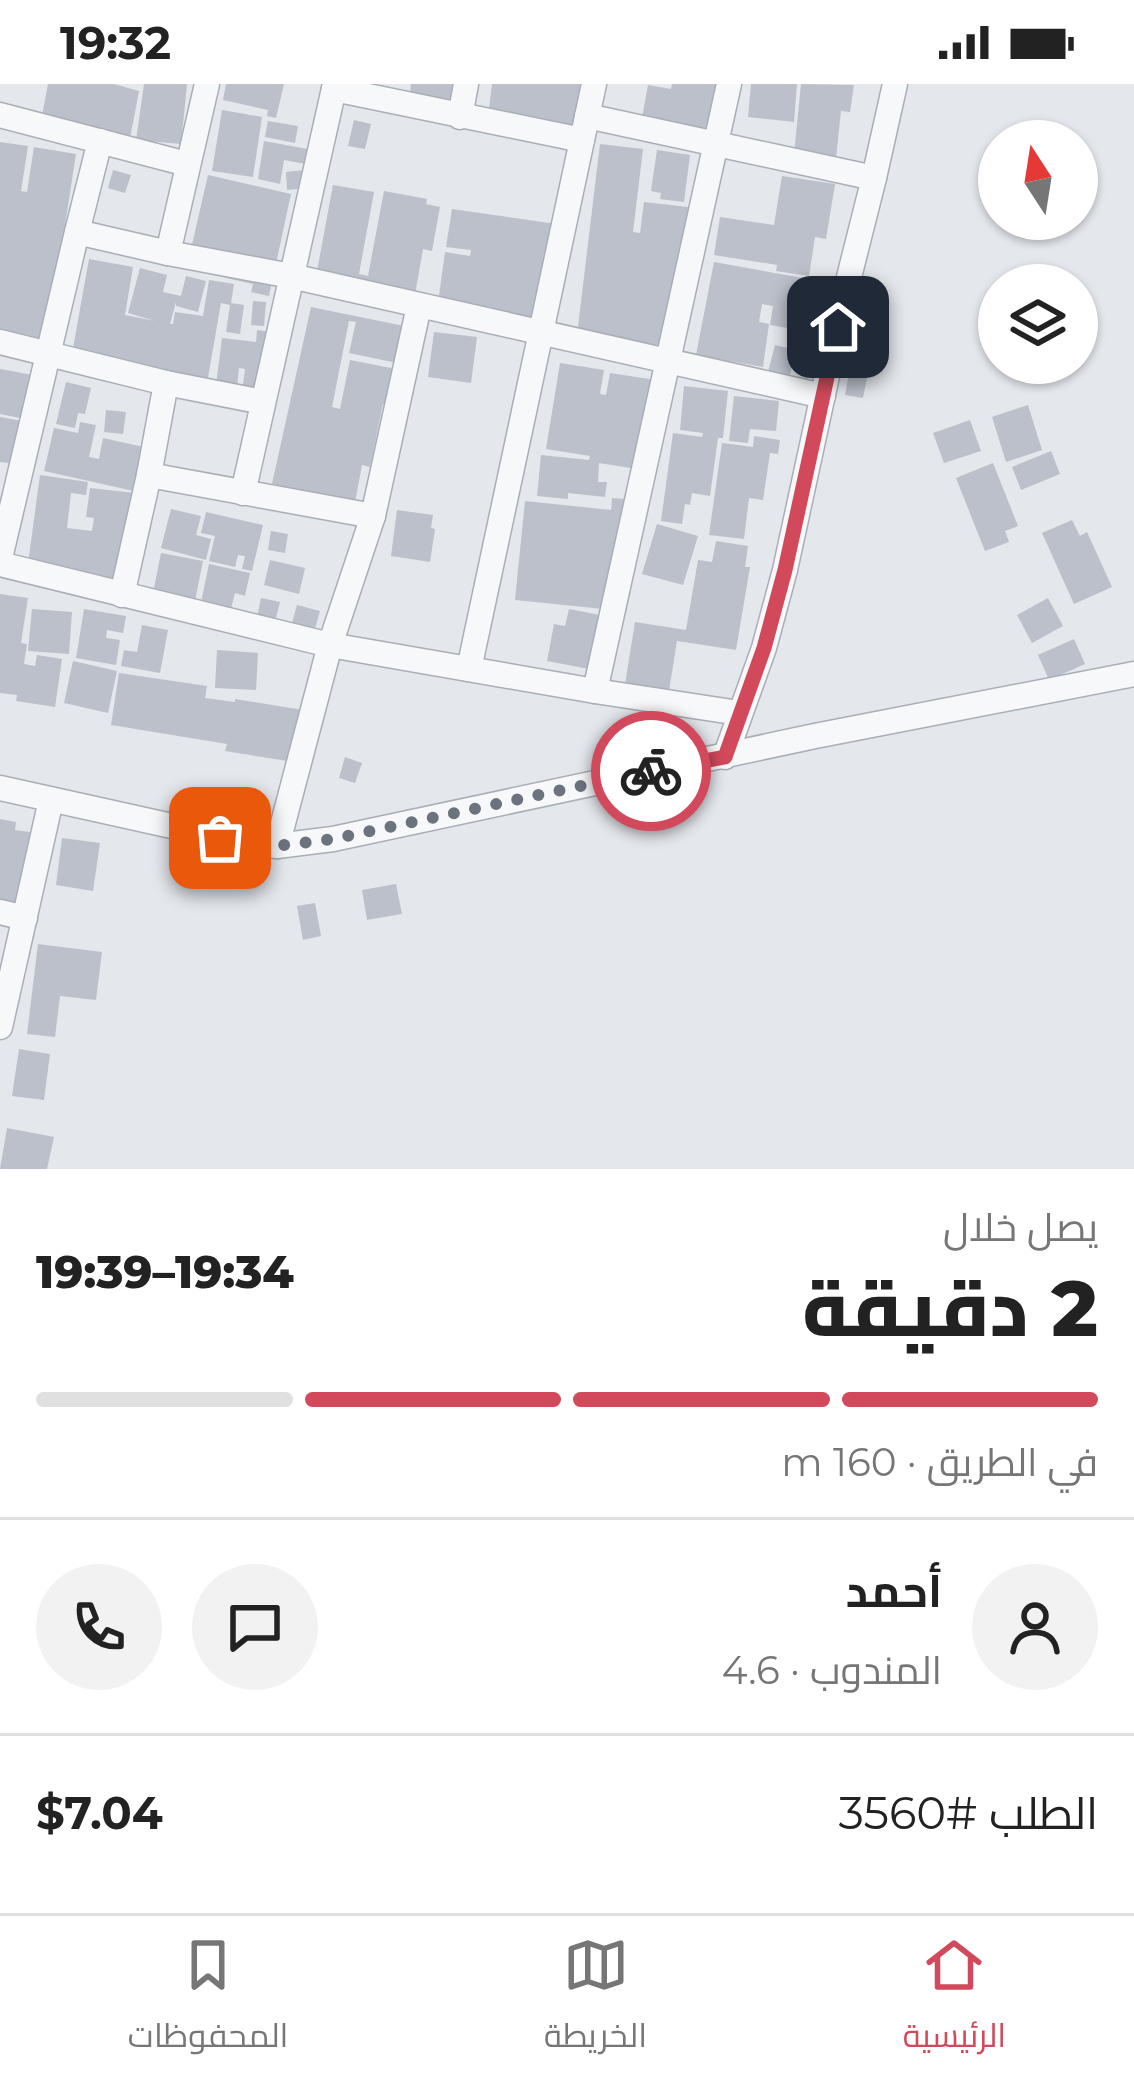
<!DOCTYPE html>
<html lang="ar">
<head>
<meta charset="utf-8">
<style>
  body { margin:0; font-family:Montserrat,Cairo,sans-serif; background:#f2f2f2; color:#222; direction:rtl; height:100vh; display:flex; flex-direction:column; font-size:45px; white-space:nowrap }
  * { box-sizing:border-box; margin:0 }
  p { font-size:39px; color:#767676 }
  .icon { flex:none; width:66px; height:66px; fill:none; stroke:currentColor; stroke-width:2; stroke-linecap:round; stroke-linejoin:round }
  .map { position:relative; height:1085px; overflow:hidden; direction:ltr }
  .panel { display:flex; flex-direction:column; background:#fff; flex:1 }
  .panel>* { flex:none }
  .needle { width:78px; rotate:348deg }
  .fabs { position:absolute; left:978px; top:36px; display:grid; gap:24px }
  .fabs a { display:grid; place-items:center; width:120px; height:120px; border-radius:50%; background:#fff; box-shadow:0 3px 9px #0004; font-size:60px }
  .pin { position:absolute; display:grid; place-items:center; width:102px; height:102px; color:#fff; margin:-51px; border-radius:24px; box-shadow:0 6px 18px #0006 }
  .courier { position:absolute; display:grid; place-items:center; width:120px; height:120px; margin:-60px; border:9px solid #d1495b; border-radius:50%; background:#fff; color:#222; box-shadow:0 3px 15px #0007 }
  .overview em { font-style:normal; font-weight:800 }
  .overview div { display:flex; flex-direction:column-reverse }
  .overview { display:flex; align-items:center; justify-content:space-between; height:204px; padding:0 36px }
  h1 { font-size:78px; font-weight:800; line-height:90px }
  .bar { display:grid; grid-template-columns:repeat(4,1fr); gap:18px 12px; align-content:center; height:144px; padding:0 36px }
  .bar i { height:15px; border-radius:9px; background:#e0e0e0 }
  .bar .on { background:#d1495b }
  .bar p { grid-column:span 4 }
  .line { display:flex; align-items:center; gap:30px; padding:0 36px; border-top:3px solid #e0e0e0 }
  .line div { flex:1 }
  .round { display:grid; place-items:center; flex:none; width:126px; height:126px; border-radius:63px; background:#f2f2f2 }
  .status { display:flex; justify-content:space-between; align-items:center; height:84px; padding:0 60px; background:#fff; direction:ltr }
  .status svg { height:33px; fill:currentColor }
  .dock { display:flex; justify-content:space-around; align-items:center; height:168px; border-top:3px solid #e0e0e0; background:#fff; font-size:33px; color:#767676 }
  .dock a { display:grid; justify-items:center; gap:6px }
  .dock .on { color:#d1495b }
  .map>svg:first-child { display:block }
</style>
</head>
<body>
<div class="status"><b>19:32</b><svg viewBox="0 0 49 12"><path d="M0 12V9h3v3zM5 12V6h3v6zM10 12V3h3v9zM15 12V0h3v12zM26 1h20v11H26zM47 4h2v5h-2z"/></svg></div>
<div class="map">
<svg width="1134" height="1085" viewBox="0 0 1134 1085">
  <rect width="100%" height="100%" fill="#e4e7ec"/>
  <g fill="#bbc0ca">
    <polygon points="48,0 114,0 139,7 130,54 41,37"/>
    <polygon points="144,0 187,0 181,60 136,56"/>
    <polygon points="226,0 284,0 276,34 267,32 268,26 223,16"/>
    <polygon points="411,0 453,0 451,22 409,18"/>
    <polygon points="492,0 587,0 583,44 488,33"/>
    <polygon points="672,0 724,0 714,52 641,39 648,1 671,5"/>
    <polygon points="751,0 797,0 794,38 748,33"/>
    <polygon points="801,0 854,1 850,28 841,27 836,74 794,70"/>
    <polygon points="222,26 262,33 253,93 212,87"/>
    <polygon points="354,36 371,40 365,65 348,62"/>
    <polygon points="268,37 298,42 295,59 265,53"/>
    <polygon points="264,57 313,66 311,81 284,76 280,100 258,95"/>
    <polygon points="0,58 28,62 21,107 27,108 34,63 76,70 54,212 49,212 41,261 0,255"/>
    <polygon points="600,60 643,65 633,148 640,149 644,118 688,123 671,262 577,251"/>
    <polygon points="657,66 690,71 684,118 660,115 661,109 651,107"/>
    <polygon points="113,86 131,91 125,109 108,104"/>
    <polygon points="305,86 307,104 287,106 286,88"/>
    <polygon points="208,91 291,110 269,212 251,208 253,200 209,190 213,170 191,165"/>
    <polygon points="782,92 835,100 826,155 815,153 809,192 776,187 777,181 714,171 720,133 774,141"/>
    <polygon points="333,101 374,108 359,190 368,192 384,107 427,115 426,120 440,123 432,167 423,165 414,216 315,198"/>
    <polygon points="452,125 556,140 545,235 438,219 445,168 470,172 471,166 446,163"/>
    <polygon points="89,175 133,183 125,231 155,237 128,229 140,184 167,191 163,208 181,212 186,192 206,197 198,228 176,222 176,218 170,240 173,240 175,228 203,232 209,196 234,200 231,219 244,221 240,250 226,248 230,221 221,219 207,299 71,275"/>
    <polygon points="714,178 814,196 805,247 770,241 773,222 762,220 759,238 769,240 763,283 696,271"/>
    <polygon points="253,217 266,218 264,242 251,241"/>
    <polygon points="311,223 404,242 397,279 349,269 356,238 349,237 332,323 340,325 350,276 401,286 393,322 383,320 370,383 362,381 353,429 292,415 293,404 272,400"/>
    <polygon points="257,246 273,248 265,310 242,308 245,285 239,284 237,304 216,301 222,254 256,258"/>
    <polygon points="434,248 477,253 471,299 428,293"/>
    <polygon points="775,261 796,266 786,307 768,288"/>
    <polygon points="560,279 604,286 600,310 606,311 610,289 656,296 637,385 599,379 598,398 607,398 605,413 568,409 568,415 537,412 541,371 589,376 590,372 546,365"/>
    <polygon points="0,285 33,291 25,335 0,330"/>
    <polygon points="849,289 867,293 863,314 845,311"/>
    <polygon points="66,298 91,304 85,330 78,329 75,344 56,340"/>
    <polygon points="684,302 728,307 723,354 718,354 710,412 692,409 690,421 685,420 682,440 661,437 673,349 702,353 703,349 680,346"/>
    <polygon points="734,312 779,317 776,347 750,345 748,359 729,357"/>
    <polygon points="1028,321 1042,366 1006,378 992,333"/>
    <polygon points="106,326 126,328 123,350 104,348"/>
    <polygon points="0,333 22,337 15,380 0,378"/>
    <polygon points="970,336 981,367 944,379 933,349"/>
    <polygon points="80,338 96,341 89,373 99,375 103,354 148,364 138,408 44,387 54,344 78,349"/>
    <polygon points="754,352 780,356 778,370 770,369 763,416 749,414 744,455 709,451 722,359 753,363"/>
    <polygon points="1051,367 1060,390 1021,406 1012,383"/>
    <polygon points="993,379 1018,442 1005,447 1009,458 985,467 956,394"/>
    <polygon points="40,391 88,398 86,411 71,409 67,444 92,447 94,434 86,433 90,404 135,409 116,499 27,487"/>
    <polygon points="612,414 625,415 613,526 515,516 525,417 611,426"/>
    <polygon points="171,425 201,432 196,451 211,455 206,476 161,464"/>
    <polygon points="397,426 433,431 431,444 435,445 430,478 391,472"/>
    <polygon points="206,428 263,441 252,487 242,485 245,472 238,471 235,483 209,477 215,452 201,449"/>
    <polygon points="1072,436 1080,452 1087,448 1112,503 1074,520 1042,449"/>
    <polygon points="657,440 698,452 683,501 642,490"/>
    <polygon points="271,447 288,450 285,469 268,466"/>
    <polygon points="716,457 748,462 745,483 750,483 736,566 677,557 668,613 624,606 635,538 686,546 698,476 712,478"/>
    <polygon points="161,469 203,477 194,522 152,514"/>
    <polygon points="270,476 305,484 299,510 264,501"/>
    <polygon points="209,480 250,489 245,512 235,509 230,529 200,523"/>
    <polygon points="0,510 28,514 21,559 27,560 24,580 35,582 37,571 62,575 55,623 16,617 17,611 0,609"/>
    <polygon points="261,514 280,518 274,542 256,538"/>
    <polygon points="1048,514 1063,542 1032,559 1017,531"/>
    <polygon points="297,521 320,527 313,552 290,546"/>
    <polygon points="32,525 72,528 69,570 28,567"/>
    <polygon points="84,525 126,532 123,549 107,546 106,554 120,556 116,581 76,574"/>
    <polygon points="569,525 600,531 589,585 547,577 554,540 565,542"/>
    <polygon points="142,541 168,546 160,589 121,582 124,566 137,568"/>
    <polygon points="1074,555 1085,580 1049,596 1038,571"/>
    <polygon points="217,566 258,569 256,606 215,604"/>
    <polygon points="73,577 117,587 108,629 64,619"/>
    <polygon points="119,589 207,602 205,614 235,618 235,615 309,627 300,679 225,667 227,660 111,641"/>
    <polygon points="345,673 362,679 355,699 339,694"/>
    <polygon points="0,735 16,738 15,746 30,748 21,831 0,827"/>
    <polygon points="62,754 100,759 93,807 56,801"/>
    <polygon points="396,800 402,830 367,836 362,806"/>
    <polygon points="315,819 321,852 303,856 297,822"/>
    <polygon points="38,860 102,868 96,916 60,912 55,953 27,950"/>
    <polygon points="19,965 50,970 44,1016 12,1012"/>
    <polygon points="7,1044 54,1053 47,1085 0,1085"/>
  </g>
  <g fill="none" stroke-linecap="round" stroke-linejoin="round">
    <defs>
      <g id="minor">
        <polyline points="334,5 582,56"/>
        <polyline points="0,31 187,80"/>
        <polyline points="587,32 874,94"/>
        <polyline points="460,33 466,0"/>
        <polyline points="77,148 100,57"/>
        <polyline points="168,169 207,0"/>
        <polyline points="0,258 166,299 263,318"/>
        <polyline points="149,391 373,432"/>
        <polyline points="243,409 335,0"/>
        <polyline points="0,474 77,148 168,169 291,192 823,312"/>
        <polyline points="0,480 330,561 595,607 739,629"/>
        <polyline points="122,511 149,391 166,299"/>
        <polyline points="469,585 594,0"/>
        <polyline points="595,607 729,0"/>
        <polyline points="725,673 764,564 785,486 845,209 874,94 895,0"/>
        <polyline points="0,704 244,758 277,762 333,755 815,652 1134,590"/>
        <polyline points="277,762 330,561 373,432 419,222"/>
        <polyline points="0,828 25,834"/>
        <polyline points="0,943 51,716"/>
      </g>
    </defs>
    <use href="#minor" stroke="#a9aeb7" stroke-width="27"/>
    <use href="#minor" stroke="#f7f8fa" stroke-width="24"/>
  </g>
  <g fill="none" stroke-linecap="round" stroke-linejoin="round">
    <polyline stroke="#6c737f" stroke-width="12" stroke-dasharray="0 21.6" points="220,754 277,762 333,755 651,687"/>
    <polyline stroke="#d1495b" stroke-width="15" points="651,687 725,673 764,564 785,486 838,243"/>
  </g>
</svg>
<div class="fabs">
<a><svg class="needle" viewBox="-14 -14 28 28"><path d="M0-13l5 13h-10z" fill="#e53935"/><path d="M0 13l5-13h-10z" fill="#767676"/></svg></a>
<a><svg class="icon" aria-label="layers" viewBox="0 0 24 24"><path d="M12 4l9 5-9 5-9-5zM3 14l9 5 9-5"/></svg></a>
</div>
<div class="pin" style="left:220px;top:754px;background:#ea580c"><svg class="icon" aria-label="bag" viewBox="0 0 24 24"><path d="M5 8h14l-1 12H6zM9 8a3 3 0 0 1 6 0"/></svg></div>
<div class="pin" style="left:838px;top:243px;background:#1f2937"><svg class="icon" aria-label="home" viewBox="0 0 24 24"><path d="M3 11l9-7 9 7M6 9v11h12V9"/></svg></div>
<div class="courier" style="left:651px;top:687px"><svg class="icon" aria-label="bike" viewBox="0 0 24 24"><circle cx="6" cy="16" r="4"/><circle cx="18" cy="16" r="4"/><path d="M6 16l4-8h5l3 8M10 8l3 8H6M13 5h3"/></svg></div>
</div>
<section class="panel">
<div class="overview"><div><h1>2 دقيقة</h1><p>يصل خلال</p></div><em>19:34–19:39</em></div>
<div class="bar"><i class="on"></i><i class="on"></i><i class="on"></i><i></i><p>في الطريق · 160 m</p></div>
<div class="line" style="height:216px"><a class="round"><svg class="icon" aria-label="person" viewBox="0 0 24 24"><circle cx="12" cy="8" r="4"/><path d="M4 21q1-7 8-7t8 7"/></svg></a><div><b>أحمد</b><p>المندوب · 4.6</p></div><a class="round"><svg class="icon" aria-label="chat" viewBox="0 0 24 24"><path d="M4 5h16v11H9l-5 4z"/></svg></a><a class="round"><svg class="icon" aria-label="phone" viewBox="0 0 24 24"><path d="M5 4h4l2 5-3 2q2 4 5 5l2-3 5 2v4C11 20 4 13 5 4z"/></svg></a></div>
<div class="line" style="height:156px"><div>الطلب #3560</div><b>$7.04</b></div>
</section>
<nav class="dock">
<a class="on"><svg class="icon" aria-label="home" viewBox="0 0 24 24"><path d="M3 11l9-7 9 7M6 9v11h12V9"/></svg>الرئيسية</a>
<a><svg class="icon" aria-label="map" viewBox="0 0 24 24"><path d="M3 6l6-2 6 2 6-2v14l-6 2-6-2-6 2zM9 4v14M15 6v14"/></svg>الخريطة</a>
<a><svg class="icon" aria-label="saved" viewBox="0 0 24 24"><path d="M7 4h10v16l-5-4-5 4z"/></svg>المحفوظات</a>
</nav>
</body>
</html>
